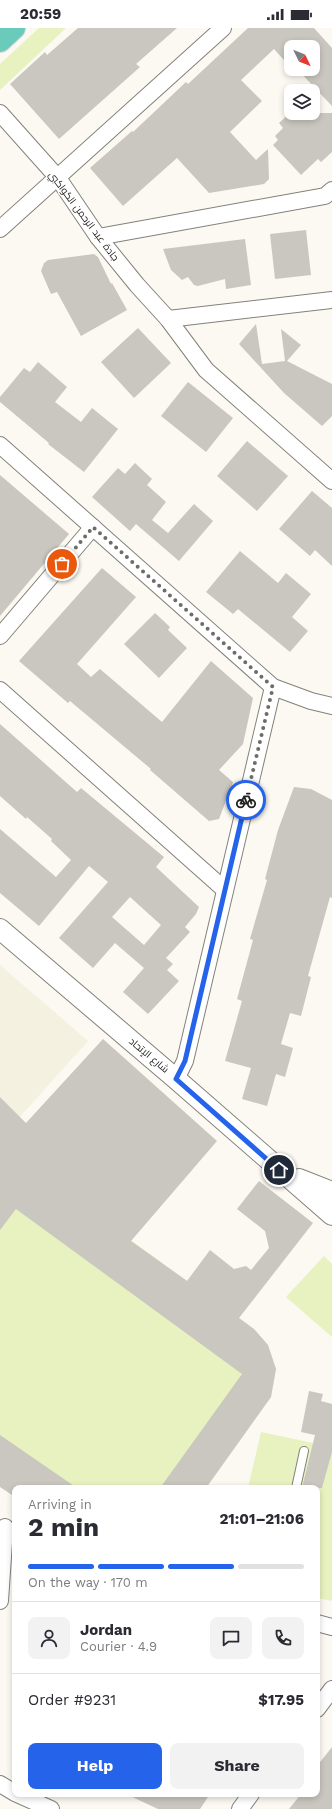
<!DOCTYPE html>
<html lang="en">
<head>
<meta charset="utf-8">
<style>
  body { margin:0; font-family:"Work Sans",Cairo,sans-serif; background:#f2f2f3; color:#2b2b33; height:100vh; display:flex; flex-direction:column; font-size:15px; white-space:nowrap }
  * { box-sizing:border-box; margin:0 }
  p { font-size:13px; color:#7c7c81 }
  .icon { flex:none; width:22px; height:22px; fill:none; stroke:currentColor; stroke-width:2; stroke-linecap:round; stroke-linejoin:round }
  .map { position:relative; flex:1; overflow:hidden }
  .sheet { position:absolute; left:12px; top:1457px; width:308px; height:312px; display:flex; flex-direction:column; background:#fff; border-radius:8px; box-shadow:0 2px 6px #0003 }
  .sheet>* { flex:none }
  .needle { width:26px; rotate:133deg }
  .fabs { position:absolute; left:284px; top:12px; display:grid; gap:8px }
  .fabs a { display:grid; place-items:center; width:36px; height:36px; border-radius:8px; background:#fff; box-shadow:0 2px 6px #0003; font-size:20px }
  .pin { position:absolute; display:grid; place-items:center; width:34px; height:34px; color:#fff; margin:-17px; border:2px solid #fff; border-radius:50%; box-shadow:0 1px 4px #0007 }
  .courier { position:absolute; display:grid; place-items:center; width:40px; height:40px; margin:-20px; border:3px solid #2563eb; border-radius:50%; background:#fff; color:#222; box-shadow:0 1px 5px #0007 }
  .head em { font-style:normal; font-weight:700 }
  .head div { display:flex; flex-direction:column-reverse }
  .head { display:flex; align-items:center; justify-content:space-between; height:68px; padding:0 16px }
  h1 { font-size:26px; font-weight:700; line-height:30px }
  .bar { display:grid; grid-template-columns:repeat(4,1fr); gap:6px 4px; align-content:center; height:48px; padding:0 16px }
  .bar i { height:5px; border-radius:3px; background:#e1e1e2 }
  .bar .on { background:#2563eb }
  .bar p { grid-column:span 4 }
  .line { display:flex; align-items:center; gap:10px; padding:0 16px; border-top:1px solid #e1e1e2 }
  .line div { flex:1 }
  .round { display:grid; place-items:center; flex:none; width:42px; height:42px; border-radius:8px; background:#f2f2f3 }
  .primary-button { display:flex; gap:8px; margin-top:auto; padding:8px 16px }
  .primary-button a { flex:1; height:46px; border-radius:8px; background:#2563eb; color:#fff; font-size:16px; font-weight:700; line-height:46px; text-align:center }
  .primary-button a+a { background:#f2f2f3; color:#2b2b33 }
  .status { display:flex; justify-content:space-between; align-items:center; height:28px; padding:0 20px; background:#fff; direction:ltr }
  .status svg { height:11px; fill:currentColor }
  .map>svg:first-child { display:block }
</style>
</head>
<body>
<div class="status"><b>20:59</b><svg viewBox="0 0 49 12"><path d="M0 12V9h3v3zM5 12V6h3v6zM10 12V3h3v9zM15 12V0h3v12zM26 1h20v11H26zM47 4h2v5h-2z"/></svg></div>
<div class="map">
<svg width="332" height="1781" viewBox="0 0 332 1781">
  <rect width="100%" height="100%" fill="#fbf9f1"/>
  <polygon fill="#f5f1e1" points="0,937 88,1013 0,1111"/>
  <g fill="#e8f2c1">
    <polygon points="39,0 66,0 0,62 0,36"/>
    <polygon points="0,1140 32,1141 254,1301 268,1317 276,1341 271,1369 206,1460 0,1459"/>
    <polygon points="324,1228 332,1236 332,1309 286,1269"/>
    <polygon points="261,1404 332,1419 332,1573 317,1570 317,1460 248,1460"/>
  </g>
  <g fill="#c9c7bf" fill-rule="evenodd">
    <polygon points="78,0 177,0 136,36 140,39 59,111 10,56 45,24 47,27"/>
    <polygon points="248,0 314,0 332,20 332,78 297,41 313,41 313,19 291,19 291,40 274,21 241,52 262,73 230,104 256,132 268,121 269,151 264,156 209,165 177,130 123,178 90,140 132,103 133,104 186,54 188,56"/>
    <polygon points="290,85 332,85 332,124 321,134 318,131 301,147 273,117 278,112 275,108 283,100 279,95"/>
    <polygon points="306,202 311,247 275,251 270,206"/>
    <polygon points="245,211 251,257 226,261 225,251 198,258 194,257 188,249 182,252 171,242 163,221"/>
    <polygon points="94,226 98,229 111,256 112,255 127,282 81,308 57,264 51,266 41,243 44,235 48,232"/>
    <polygon points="256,296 262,336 285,333 281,301 301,317 287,333 332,356 332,388 322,398 284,365 239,316"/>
    <polygon points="138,300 171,335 134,370 101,334"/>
    <polygon points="38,334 67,359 55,374 81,394 92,380 118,401 84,444 48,416 49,415 0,374 0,369 24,340 30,344"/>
    <polygon points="188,354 233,390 206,424 161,388"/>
    <polygon points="247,413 288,448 257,483 217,448"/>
    <polygon points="135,435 152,451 147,457 166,474 152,492 168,505 194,476 213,493 179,533 136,496 130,503 92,469 118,440 125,446"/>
    <polygon points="0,447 69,506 0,588"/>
    <polygon points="312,463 332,480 332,538 315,522 310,528 279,501"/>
    <polygon points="240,523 278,555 286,545 311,566 292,589 308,603 290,624 238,581 233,586 206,564"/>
    <polygon points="102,540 136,569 77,636 91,649 100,641 162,694 211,633 253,670 243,716 219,742 233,754 219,791 209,793 150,742 151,741 70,673 68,675 19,633"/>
    <polygon points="155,585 170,599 168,602 187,620 159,650 124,616"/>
    <path d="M0 696 77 764 81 760 164 829 156 839 199 879 196 886 185 899 190 904 166 930 173 936 167 942 179 953 148 986 123 964 144 940 115 915 93 940 59 910 108 854 89 838 39 898 0 865V801L56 849 71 832 51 813 52 811 27 789 26 791 0 768ZM130 869 161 897 144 917 112 889Z"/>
    <polygon points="294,759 311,761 332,772 332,870 330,869 308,948 311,949 301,988 290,985 281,1016 293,1020 285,1049 276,1046 267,1078 242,1071 251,1040 225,1033 242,973 237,971 253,912 250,911 267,852 265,851 278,802"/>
    <polygon points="103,1011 217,1113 131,1213 187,1253 210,1222 234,1241 246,1238 251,1242 269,1220 265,1203 237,1181 259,1153 313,1195 239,1290 254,1301 268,1317 276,1341 271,1369 206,1460 160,1460 242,1346 16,1181 0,1202 0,1069 26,1095"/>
    <polygon points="309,1363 323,1366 321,1373 332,1376 332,1424 322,1460 302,1460 315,1407 301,1404"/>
    <polygon points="0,1407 77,1460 15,1460 15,1469 0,1459"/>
    <polygon points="332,1719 332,1781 289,1781 301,1766 317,1766 317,1738"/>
    <polygon points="126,1766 210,1766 200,1781 158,1781"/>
  </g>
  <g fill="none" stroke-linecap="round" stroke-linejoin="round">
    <defs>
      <polyline id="service" points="296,1460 304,1423"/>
      <g id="minor">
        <polyline points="0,85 58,150 98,209 137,257 168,291 206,342 332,453"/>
        <polyline points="0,201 223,0"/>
        <polyline points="98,209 325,168 332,162"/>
        <polyline points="168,291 332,272"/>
        <polyline points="0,417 273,659 311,673 332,678"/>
        <polyline points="0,608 93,499"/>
        <polyline points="0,662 225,862"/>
        <polyline points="176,1051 185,1033 273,659"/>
        <polyline points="0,1573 5,1499"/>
        <polyline points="317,1595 332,1599"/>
        <polyline points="317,1681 332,1661"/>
        <polyline points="0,1756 15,1765"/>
        <polyline points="17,1766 51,1781"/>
        <polyline points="240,1781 251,1766"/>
      </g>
      <g id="tertiary">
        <polyline points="0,901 176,1051 332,1187"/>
        <polyline points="299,1151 332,1164"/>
      </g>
      <polyline id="primary" points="0,13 14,0"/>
    </defs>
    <use href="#service" stroke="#83817a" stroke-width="10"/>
    <use href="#minor" stroke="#83817a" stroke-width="18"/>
    <use href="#tertiary" stroke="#83817a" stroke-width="22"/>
    <use href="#primary" stroke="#d7d7d6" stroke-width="24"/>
    <use href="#service" stroke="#fff" stroke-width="8"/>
    <use href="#minor" stroke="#fff" stroke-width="16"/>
    <use href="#tertiary" stroke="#fff" stroke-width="20"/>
    <use href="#primary" stroke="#6bcbbb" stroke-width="22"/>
  </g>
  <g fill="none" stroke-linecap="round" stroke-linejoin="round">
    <polyline stroke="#6d6c67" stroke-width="4" stroke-dasharray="0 7.2" points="62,536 93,499 273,659 246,772"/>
    <polyline stroke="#2563eb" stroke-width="5" points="246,772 185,1033 176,1051 279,1142"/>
  </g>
  <g text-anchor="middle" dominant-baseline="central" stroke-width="3" stroke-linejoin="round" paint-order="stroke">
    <g font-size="10" fill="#21201d" stroke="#fff">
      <text transform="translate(84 188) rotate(53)">جادة عبد الرحمن الكواكبي</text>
      <text transform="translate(149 1027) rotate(40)">شارع الإتحاد</text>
    </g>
  </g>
</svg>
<div class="fabs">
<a><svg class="needle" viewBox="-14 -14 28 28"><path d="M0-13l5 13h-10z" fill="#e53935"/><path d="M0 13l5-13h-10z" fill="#7c7c81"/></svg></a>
<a><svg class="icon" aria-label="layers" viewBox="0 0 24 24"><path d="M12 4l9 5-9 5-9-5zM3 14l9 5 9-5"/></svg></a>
</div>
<div class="pin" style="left:62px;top:536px;background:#ea580c"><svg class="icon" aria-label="bag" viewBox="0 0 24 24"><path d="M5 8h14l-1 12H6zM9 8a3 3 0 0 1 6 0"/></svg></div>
<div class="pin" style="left:279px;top:1142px;background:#1f2937"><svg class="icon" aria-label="home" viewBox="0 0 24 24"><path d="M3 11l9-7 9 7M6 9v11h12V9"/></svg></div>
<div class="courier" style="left:246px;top:772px"><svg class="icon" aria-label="bike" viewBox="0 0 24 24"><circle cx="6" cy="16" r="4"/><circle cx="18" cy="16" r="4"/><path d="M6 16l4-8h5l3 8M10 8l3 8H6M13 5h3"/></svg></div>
<section class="sheet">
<div class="head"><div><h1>2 min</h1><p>Arriving in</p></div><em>21:01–21:06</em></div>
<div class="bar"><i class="on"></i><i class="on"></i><i class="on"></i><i></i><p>On the way · 170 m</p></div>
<div class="line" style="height:72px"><a class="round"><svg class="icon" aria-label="person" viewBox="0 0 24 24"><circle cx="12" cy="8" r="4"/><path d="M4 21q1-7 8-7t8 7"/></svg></a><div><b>Jordan</b><p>Courier · 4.9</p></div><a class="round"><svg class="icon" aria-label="chat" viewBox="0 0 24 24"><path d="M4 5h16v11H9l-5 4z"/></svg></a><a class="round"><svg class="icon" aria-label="phone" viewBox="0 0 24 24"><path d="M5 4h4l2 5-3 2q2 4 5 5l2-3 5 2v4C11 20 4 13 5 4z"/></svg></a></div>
<div class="line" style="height:52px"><div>Order #9231</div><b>$17.95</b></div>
<div class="primary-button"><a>Help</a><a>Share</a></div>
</section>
</div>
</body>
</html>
